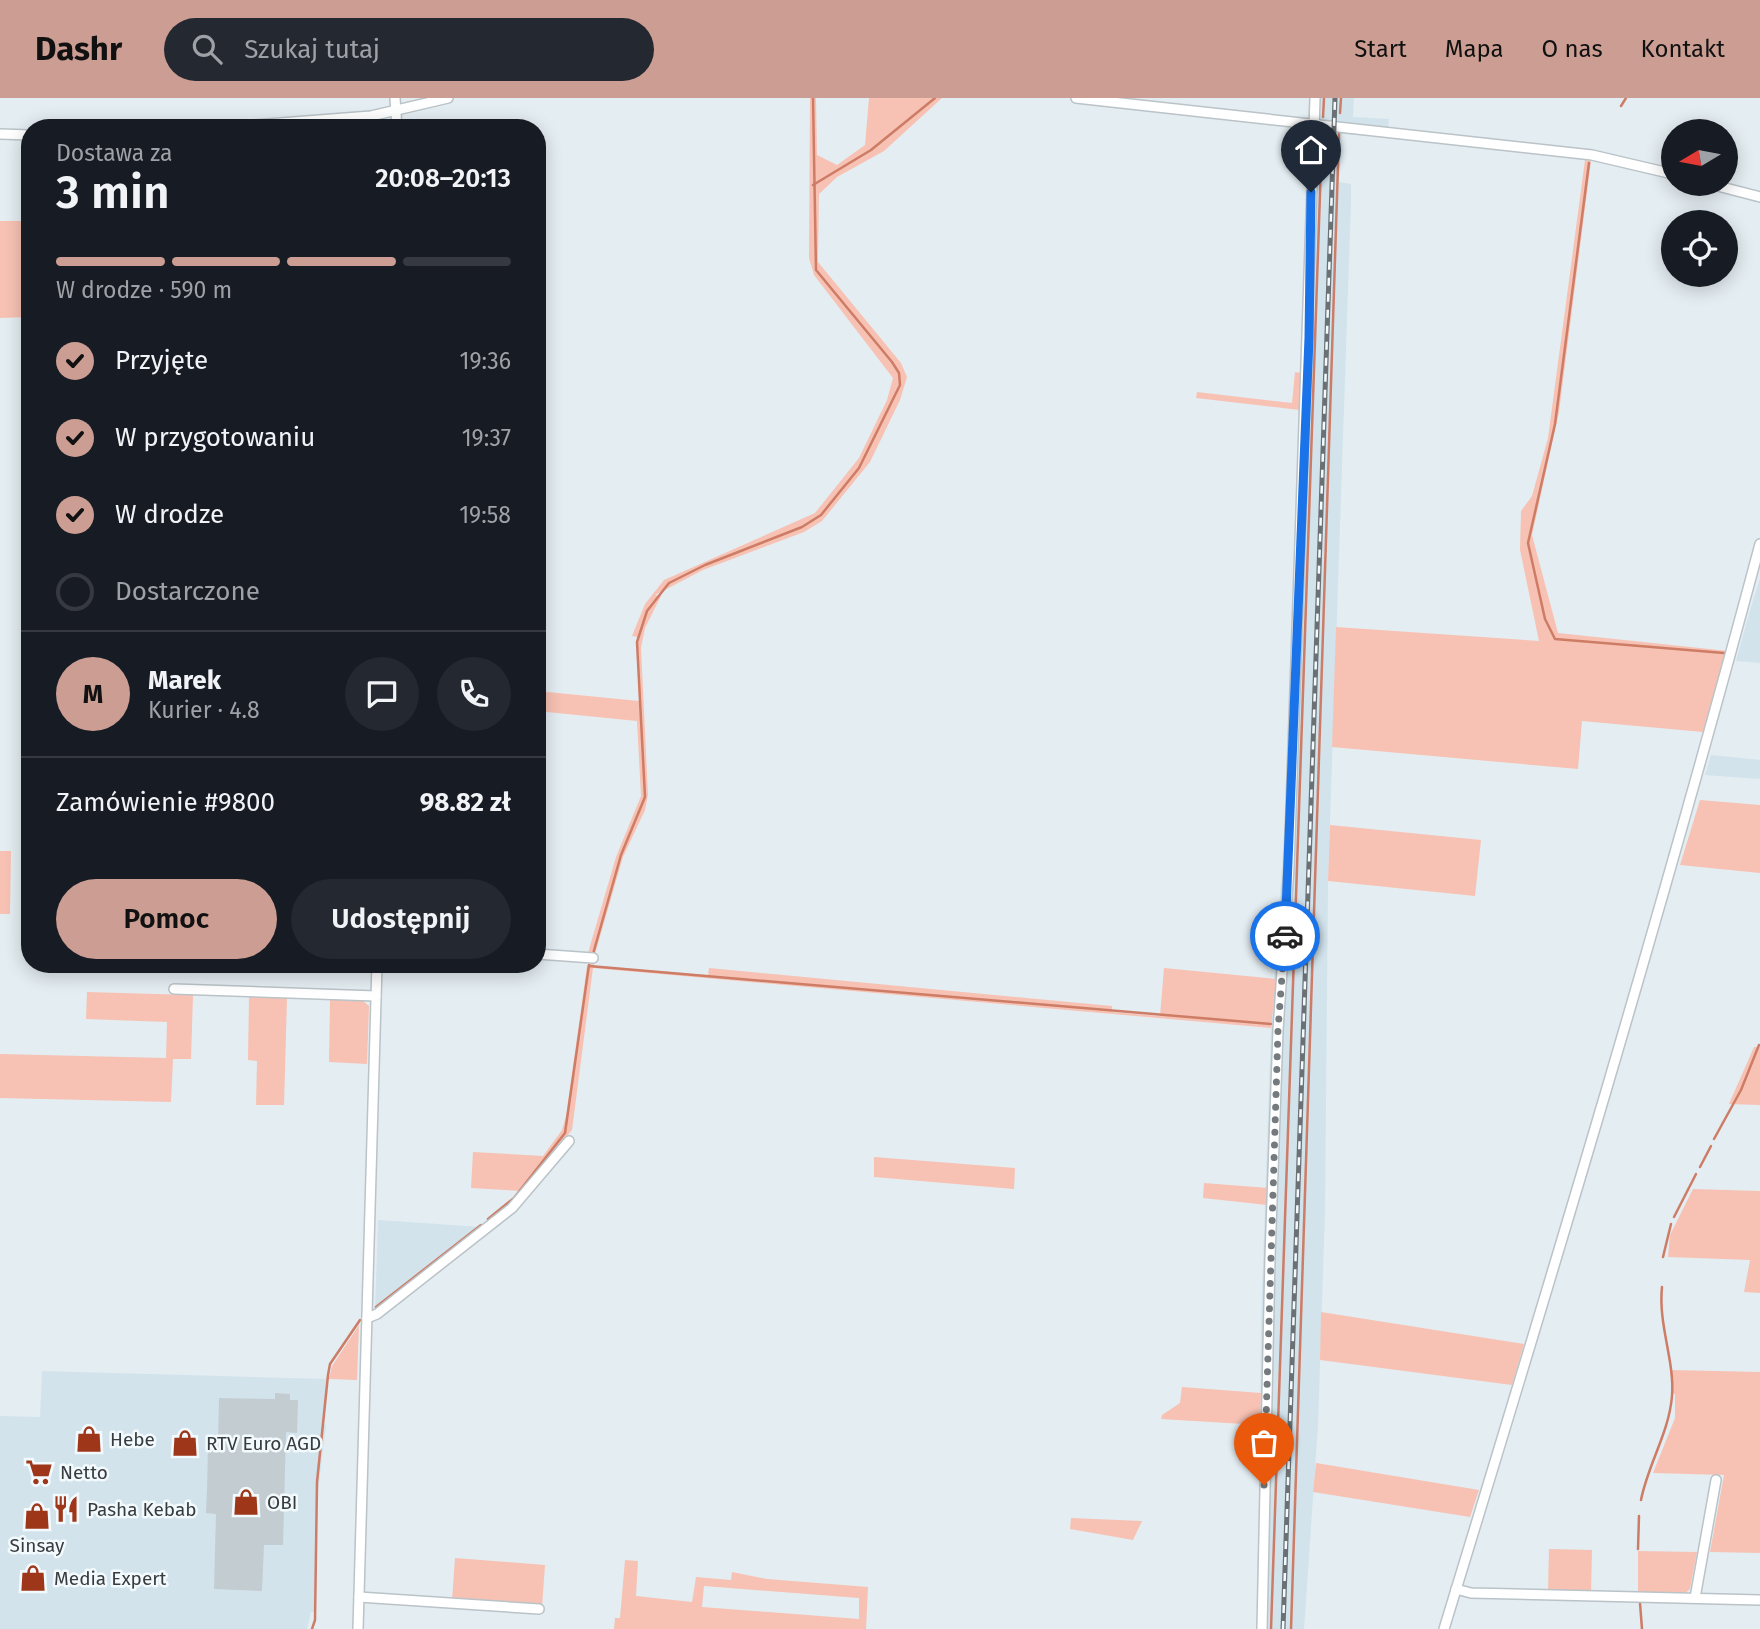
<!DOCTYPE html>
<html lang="pl">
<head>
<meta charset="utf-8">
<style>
  body { margin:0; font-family:"Fira Sans",sans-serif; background:#242831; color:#f1f3f6; height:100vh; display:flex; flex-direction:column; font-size:26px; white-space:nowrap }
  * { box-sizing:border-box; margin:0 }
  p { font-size:23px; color:#9ea1a6 }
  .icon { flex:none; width:38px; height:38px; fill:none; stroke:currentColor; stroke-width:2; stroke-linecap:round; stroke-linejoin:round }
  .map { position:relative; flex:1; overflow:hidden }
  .details { position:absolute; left:21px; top:21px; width:525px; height:854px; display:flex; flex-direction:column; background:#171b24; border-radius:28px; box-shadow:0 4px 18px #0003 }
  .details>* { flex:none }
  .needle { width:46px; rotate:260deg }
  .tools { position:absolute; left:1661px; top:21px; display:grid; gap:14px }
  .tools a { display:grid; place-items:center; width:77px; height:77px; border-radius:50%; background:#171b24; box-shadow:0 4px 18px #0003; font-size:35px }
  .pin { position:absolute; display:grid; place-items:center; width:60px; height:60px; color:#fff; margin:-72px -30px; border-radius:50% 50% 50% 0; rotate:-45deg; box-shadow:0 0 7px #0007 }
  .pin .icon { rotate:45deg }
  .courier { position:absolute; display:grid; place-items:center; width:70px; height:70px; margin:-35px; border:5px solid #1a73e8; border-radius:50%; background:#fff; color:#222; box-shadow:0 2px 9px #0007 }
  .overview em { font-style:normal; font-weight:600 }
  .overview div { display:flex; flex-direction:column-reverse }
  .overview { display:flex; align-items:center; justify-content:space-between; height:119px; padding:0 35px }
  h1 { font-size:46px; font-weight:600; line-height:52px }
  .bar { display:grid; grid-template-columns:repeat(4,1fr); gap:10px 7px; align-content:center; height:84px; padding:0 35px }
  .bar i { height:9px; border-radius:5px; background:#363941 }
  .bar .active { background:#cc9e93 }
  .bar p { grid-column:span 4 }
  .line { display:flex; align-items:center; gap:18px; padding:0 35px; border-top:2px solid #363941 }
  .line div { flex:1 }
  .round { display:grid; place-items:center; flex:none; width:74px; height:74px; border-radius:37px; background:#242831 }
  ol { padding:0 35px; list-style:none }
  li { display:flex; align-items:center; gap:21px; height:77px }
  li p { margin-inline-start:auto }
  li .icon { padding:7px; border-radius:50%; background:#cc9e93; color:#111; stroke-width:4 }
  li:last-child { color:#9ea1a6 }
  li i { width:38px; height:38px; border:4px solid #363941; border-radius:50% }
  .primary-button { display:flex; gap:14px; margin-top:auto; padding:14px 35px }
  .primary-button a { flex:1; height:80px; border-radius:42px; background:#cc9e93; color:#111; font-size:28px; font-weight:600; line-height:80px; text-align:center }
  .primary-button a+a { background:#242831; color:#f1f3f6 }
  header { display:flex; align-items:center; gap:42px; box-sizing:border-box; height:98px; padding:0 35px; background:#cc9e93; color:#111 }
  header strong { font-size:33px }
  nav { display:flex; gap:38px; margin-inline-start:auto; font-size:24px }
  .search { width:490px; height:63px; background:#242831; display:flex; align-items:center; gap:18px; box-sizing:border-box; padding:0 24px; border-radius:38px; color:#9ea1a6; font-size:26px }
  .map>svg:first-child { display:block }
</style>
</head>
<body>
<header>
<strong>Dashr</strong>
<div class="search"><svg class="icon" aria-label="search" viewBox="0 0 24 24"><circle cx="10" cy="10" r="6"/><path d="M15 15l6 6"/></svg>Szukaj tutaj</div>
<nav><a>Start</a><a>Mapa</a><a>O nas</a><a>Kontakt</a></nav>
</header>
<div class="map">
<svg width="1760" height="1531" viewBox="0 0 1760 1531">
  <rect width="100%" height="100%" fill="#e4edf2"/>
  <g fill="#d2e3ec">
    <polygon points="1309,0 1354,0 1353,19 1389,21 1387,39 1342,36 1339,84 1351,86 1351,103 1328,783 1325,1114 1318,1327 1304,1531 1258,1531 1261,1225 1271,930 1288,677"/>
    <polygon points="1760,480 1760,565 1736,563 1748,519"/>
    <polygon points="1711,657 1760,662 1760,681 1705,677"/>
    <polygon points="378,1122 482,1129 375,1212"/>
    <polygon points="42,1273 326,1281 324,1326 326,1327 316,1410 315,1514 311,1514 307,1531 0,1531 0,1318 40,1319"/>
  </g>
  <g fill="#f7c2b3" fill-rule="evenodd">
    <polygon points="810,0 816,0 817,57 837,67 865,47 869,0 942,0 884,53 837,79 819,96 818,164 901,265 907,279 900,302 870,364 822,423 804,434 703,472 655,497 661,498 645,530 641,550 648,697 645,712 623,759 595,856 588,855 616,759 641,698 637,623 537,613 537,593 639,603 637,539 632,538 645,506 664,482 815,415 859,360 887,302 893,280 814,177 809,160"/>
    <polygon points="1585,62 1591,63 1559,314 1532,437 1558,535 1728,553 1703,634 1582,623 1578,671 1332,649 1336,529 1539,543 1520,452 1521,413 1532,398 1548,340"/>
    <polygon points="0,123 30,123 30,219 0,220"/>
    <polygon points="1295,274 1301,275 1300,312 1196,300 1197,294 1292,305"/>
    <polygon points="1700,702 1760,707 1760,775 1680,767"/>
    <polygon points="1330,727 1481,742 1475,798 1328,783"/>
    <polygon points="0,753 11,753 10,816 0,816"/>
    <polygon points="591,863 594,864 594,868 708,877 709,870 1112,908 1112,914 1160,918 1164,870 1276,881 1271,930 593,870 572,1032 523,1093 471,1090 473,1054 543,1058 562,1032 566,1018 587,868"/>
    <polygon points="87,894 193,897 191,961 173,961 171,1004 0,1000 0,956 166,960 167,924 86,921"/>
    <polygon points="249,899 287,900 284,1007 256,1007 257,963 248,962"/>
    <polygon points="330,901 362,902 369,908 367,966 329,964"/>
    <polygon points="1754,949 1760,949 1760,1007 1729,1006"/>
    <polygon points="874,1059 1015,1070 1014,1091 874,1079"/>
    <polygon points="1204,1085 1268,1090 1267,1107 1203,1100"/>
    <polygon points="1693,1091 1760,1093 1760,1195 1744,1194 1750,1162 1668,1159 1670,1137"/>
    <polygon points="1321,1214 1524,1246 1512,1287 1320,1262"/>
    <polygon points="359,1227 357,1282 329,1281 332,1268"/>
    <polygon points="1670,1272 1760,1274 1760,1455 1710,1454 1724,1377 1653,1375 1675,1320 1675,1296 1673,1296"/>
    <polygon points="1182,1289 1261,1295 1260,1327 1161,1321 1162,1317 1180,1305"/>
    <polygon points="1316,1365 1479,1392 1470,1419 1313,1394"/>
    <polygon points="1071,1420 1142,1423 1133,1442 1070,1431"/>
    <polygon points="1549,1451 1592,1452 1591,1494 1548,1493"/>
    <polygon points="1638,1453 1697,1454 1690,1491 1683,1497 1638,1496"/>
    <polygon points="455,1460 545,1467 542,1509 452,1502"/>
    <path d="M625 1462 638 1463 636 1498 692 1504 696 1479 731 1482 732 1474 767 1481 868 1489 866 1531H614L615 1520H620ZM704 1488 859 1500V1521L702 1509Z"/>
  </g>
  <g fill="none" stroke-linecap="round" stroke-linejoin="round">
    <g stroke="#cd7c66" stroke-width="2.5">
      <polyline points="1621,8 1626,0"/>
      <polyline points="1340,15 1341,0"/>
      <polyline points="1323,19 1324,0"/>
      <polyline points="1589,65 1555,326 1528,445 1545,521 1555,541 1724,555"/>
      <polyline points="813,87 871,52 935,0"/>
      <polyline points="593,856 621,757 645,699 637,544 647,513 669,485 705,467 802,429 821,417 859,370 900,287 899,275 892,264 816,172 813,0"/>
      <polyline points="589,868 1271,926"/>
      <polyline points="1714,1041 1741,992 1759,947"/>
      <polyline points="1700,1069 1711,1048"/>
      <polyline points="1674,1119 1696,1076"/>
      <polyline points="488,1121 514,1100 565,1035 589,867"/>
      <polyline points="1663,1159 1671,1126"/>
      <polyline points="376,1209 481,1127"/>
      <path d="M1641 1402C1648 1366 1669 1335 1672 1298 1675 1264 1658 1227 1662 1189"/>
      <polyline points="1638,1451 1639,1418"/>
      <polyline points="1640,1505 1642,1531"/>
      <polyline points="312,1531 315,1522 317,1384 328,1277 330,1266 360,1222"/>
      <polyline points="1271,1531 1322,37"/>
      <polyline points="1291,1531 1339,36"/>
    </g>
  </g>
  <polygon fill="#c3ccd1" points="275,1295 290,1296 290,1302 298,1302 297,1335 286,1334 283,1447 264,1447 262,1493 214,1491 216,1416 206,1415 207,1392 208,1349 218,1349 219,1300 275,1301"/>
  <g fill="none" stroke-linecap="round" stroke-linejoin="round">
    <defs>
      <g id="minor">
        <polyline points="395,0 397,30"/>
        <polyline points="1076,0 1592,57 1673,76"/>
        <polyline points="215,30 371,18 448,0"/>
        <polyline points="0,36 30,37"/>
        <polyline points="1710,86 1760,99"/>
        <polyline points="537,856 593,860"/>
        <polyline points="174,891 376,898"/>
        <polyline points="367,1220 377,1216 512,1110 569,1043"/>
        <polyline points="1456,1491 1471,1495 1760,1502"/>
        <polyline points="359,1499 539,1511"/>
        <polyline points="1695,1500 1716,1382"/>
        <polyline points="358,1531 377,866"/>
        <polyline points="1262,1531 1270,1159 1278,932 1289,769 1315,0"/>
        <path d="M1444 1531C1554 1171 1663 810 1760 446"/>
      </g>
    </defs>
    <use href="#minor" stroke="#bac3c7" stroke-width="12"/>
    <use href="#minor" stroke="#fff" stroke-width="9"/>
    <defs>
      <polyline id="rail" points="1283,1531 1335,0"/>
    </defs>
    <use href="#rail" stroke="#6a7073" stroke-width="5"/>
    <use href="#rail" stroke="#f3fafe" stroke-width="2.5" stroke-dasharray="8" stroke-linecap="butt"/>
  </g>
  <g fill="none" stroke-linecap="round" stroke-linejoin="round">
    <polyline stroke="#747a7d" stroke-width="7" stroke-dasharray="0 12.6" points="1264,1387 1278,932 1285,838"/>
    <polyline stroke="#1a73e8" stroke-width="9" points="1285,838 1309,240 1311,94"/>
  </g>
  <defs>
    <symbol id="shop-bare" viewBox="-9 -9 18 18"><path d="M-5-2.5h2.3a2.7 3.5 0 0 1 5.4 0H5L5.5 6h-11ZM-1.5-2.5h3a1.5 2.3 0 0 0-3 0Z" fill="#9e3619" stroke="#f3fafe" stroke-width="2.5" paint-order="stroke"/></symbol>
    <symbol id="supermarket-bare" viewBox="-9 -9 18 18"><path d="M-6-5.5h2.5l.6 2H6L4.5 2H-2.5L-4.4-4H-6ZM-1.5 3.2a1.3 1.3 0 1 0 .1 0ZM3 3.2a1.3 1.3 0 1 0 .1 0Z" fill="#9e3619" stroke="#f3fafe" stroke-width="2.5" paint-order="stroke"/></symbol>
    <symbol id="restaurant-bare" viewBox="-9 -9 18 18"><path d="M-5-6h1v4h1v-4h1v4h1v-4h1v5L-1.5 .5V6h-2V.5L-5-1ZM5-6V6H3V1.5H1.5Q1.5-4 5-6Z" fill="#9e3619" stroke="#f3fafe" stroke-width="2.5" paint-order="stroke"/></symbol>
  </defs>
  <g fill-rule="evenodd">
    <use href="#shop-bare" x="70" y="1322" width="38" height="38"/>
    <use href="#shop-bare" x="166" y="1326" width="38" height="38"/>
    <use href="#supermarket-bare" x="20" y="1355" width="38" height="38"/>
    <use href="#shop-bare" x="227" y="1385" width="38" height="38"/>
    <use href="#restaurant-bare" x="47" y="1392" width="38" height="38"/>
    <use href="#shop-bare" x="18" y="1399" width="38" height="38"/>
    <use href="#shop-bare" x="14" y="1461" width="38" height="38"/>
  </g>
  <g text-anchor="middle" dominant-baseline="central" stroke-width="5" stroke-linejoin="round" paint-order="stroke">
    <g font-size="19" fill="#383c3e" stroke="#f3fafe" text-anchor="start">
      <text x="110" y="1341">Hebe</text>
      <text x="206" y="1345">RTV Euro AGD</text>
      <text x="60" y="1374">Netto</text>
      <text x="267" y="1404">OBI</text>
      <text x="87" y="1411">Pasha Kebab</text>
      <text x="37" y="1447" text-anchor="middle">Sinsay</text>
      <text x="54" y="1480">Media Expert</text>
    </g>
  </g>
</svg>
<div class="tools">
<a><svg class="needle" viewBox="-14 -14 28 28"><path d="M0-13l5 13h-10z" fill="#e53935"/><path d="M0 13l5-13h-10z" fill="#9ea1a6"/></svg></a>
<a><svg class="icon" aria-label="locate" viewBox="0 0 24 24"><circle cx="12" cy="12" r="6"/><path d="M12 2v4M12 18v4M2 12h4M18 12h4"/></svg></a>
</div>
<div class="pin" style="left:1264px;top:1387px;background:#ea580c"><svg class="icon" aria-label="bag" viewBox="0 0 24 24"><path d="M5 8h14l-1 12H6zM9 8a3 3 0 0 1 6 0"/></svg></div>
<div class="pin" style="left:1311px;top:94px;background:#1f2937"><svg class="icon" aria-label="home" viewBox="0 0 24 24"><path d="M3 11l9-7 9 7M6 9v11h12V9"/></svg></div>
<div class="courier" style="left:1285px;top:838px"><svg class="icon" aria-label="car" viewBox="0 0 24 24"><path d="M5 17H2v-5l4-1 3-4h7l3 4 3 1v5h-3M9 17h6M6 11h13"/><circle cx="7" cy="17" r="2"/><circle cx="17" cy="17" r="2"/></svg></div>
<section class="details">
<div class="overview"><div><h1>3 min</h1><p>Dostawa za</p></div><em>20:08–20:13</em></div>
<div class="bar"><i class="active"></i><i class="active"></i><i class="active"></i><i></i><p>W drodze · 590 m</p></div>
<ol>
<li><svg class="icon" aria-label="check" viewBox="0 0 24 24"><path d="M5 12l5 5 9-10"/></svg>Przyjęte<p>19:36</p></li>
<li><svg class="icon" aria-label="check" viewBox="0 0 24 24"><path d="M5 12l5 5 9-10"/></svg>W przygotowaniu<p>19:37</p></li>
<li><svg class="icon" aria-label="check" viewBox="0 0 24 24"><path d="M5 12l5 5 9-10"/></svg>W drodze<p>19:58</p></li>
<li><i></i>Dostarczone</li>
</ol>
<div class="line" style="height:126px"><b class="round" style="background:#cc9e93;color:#111">M</b><div><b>Marek</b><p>Kurier · 4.8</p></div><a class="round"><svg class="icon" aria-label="chat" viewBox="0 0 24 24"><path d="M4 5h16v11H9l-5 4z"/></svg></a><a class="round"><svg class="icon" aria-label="phone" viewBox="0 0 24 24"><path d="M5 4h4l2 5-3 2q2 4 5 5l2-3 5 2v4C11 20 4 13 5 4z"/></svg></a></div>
<div class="line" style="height:91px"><div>Zamówienie #9800</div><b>98.82 zł</b></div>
<div class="primary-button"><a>Pomoc</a><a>Udostępnij</a></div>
</section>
</div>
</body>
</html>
